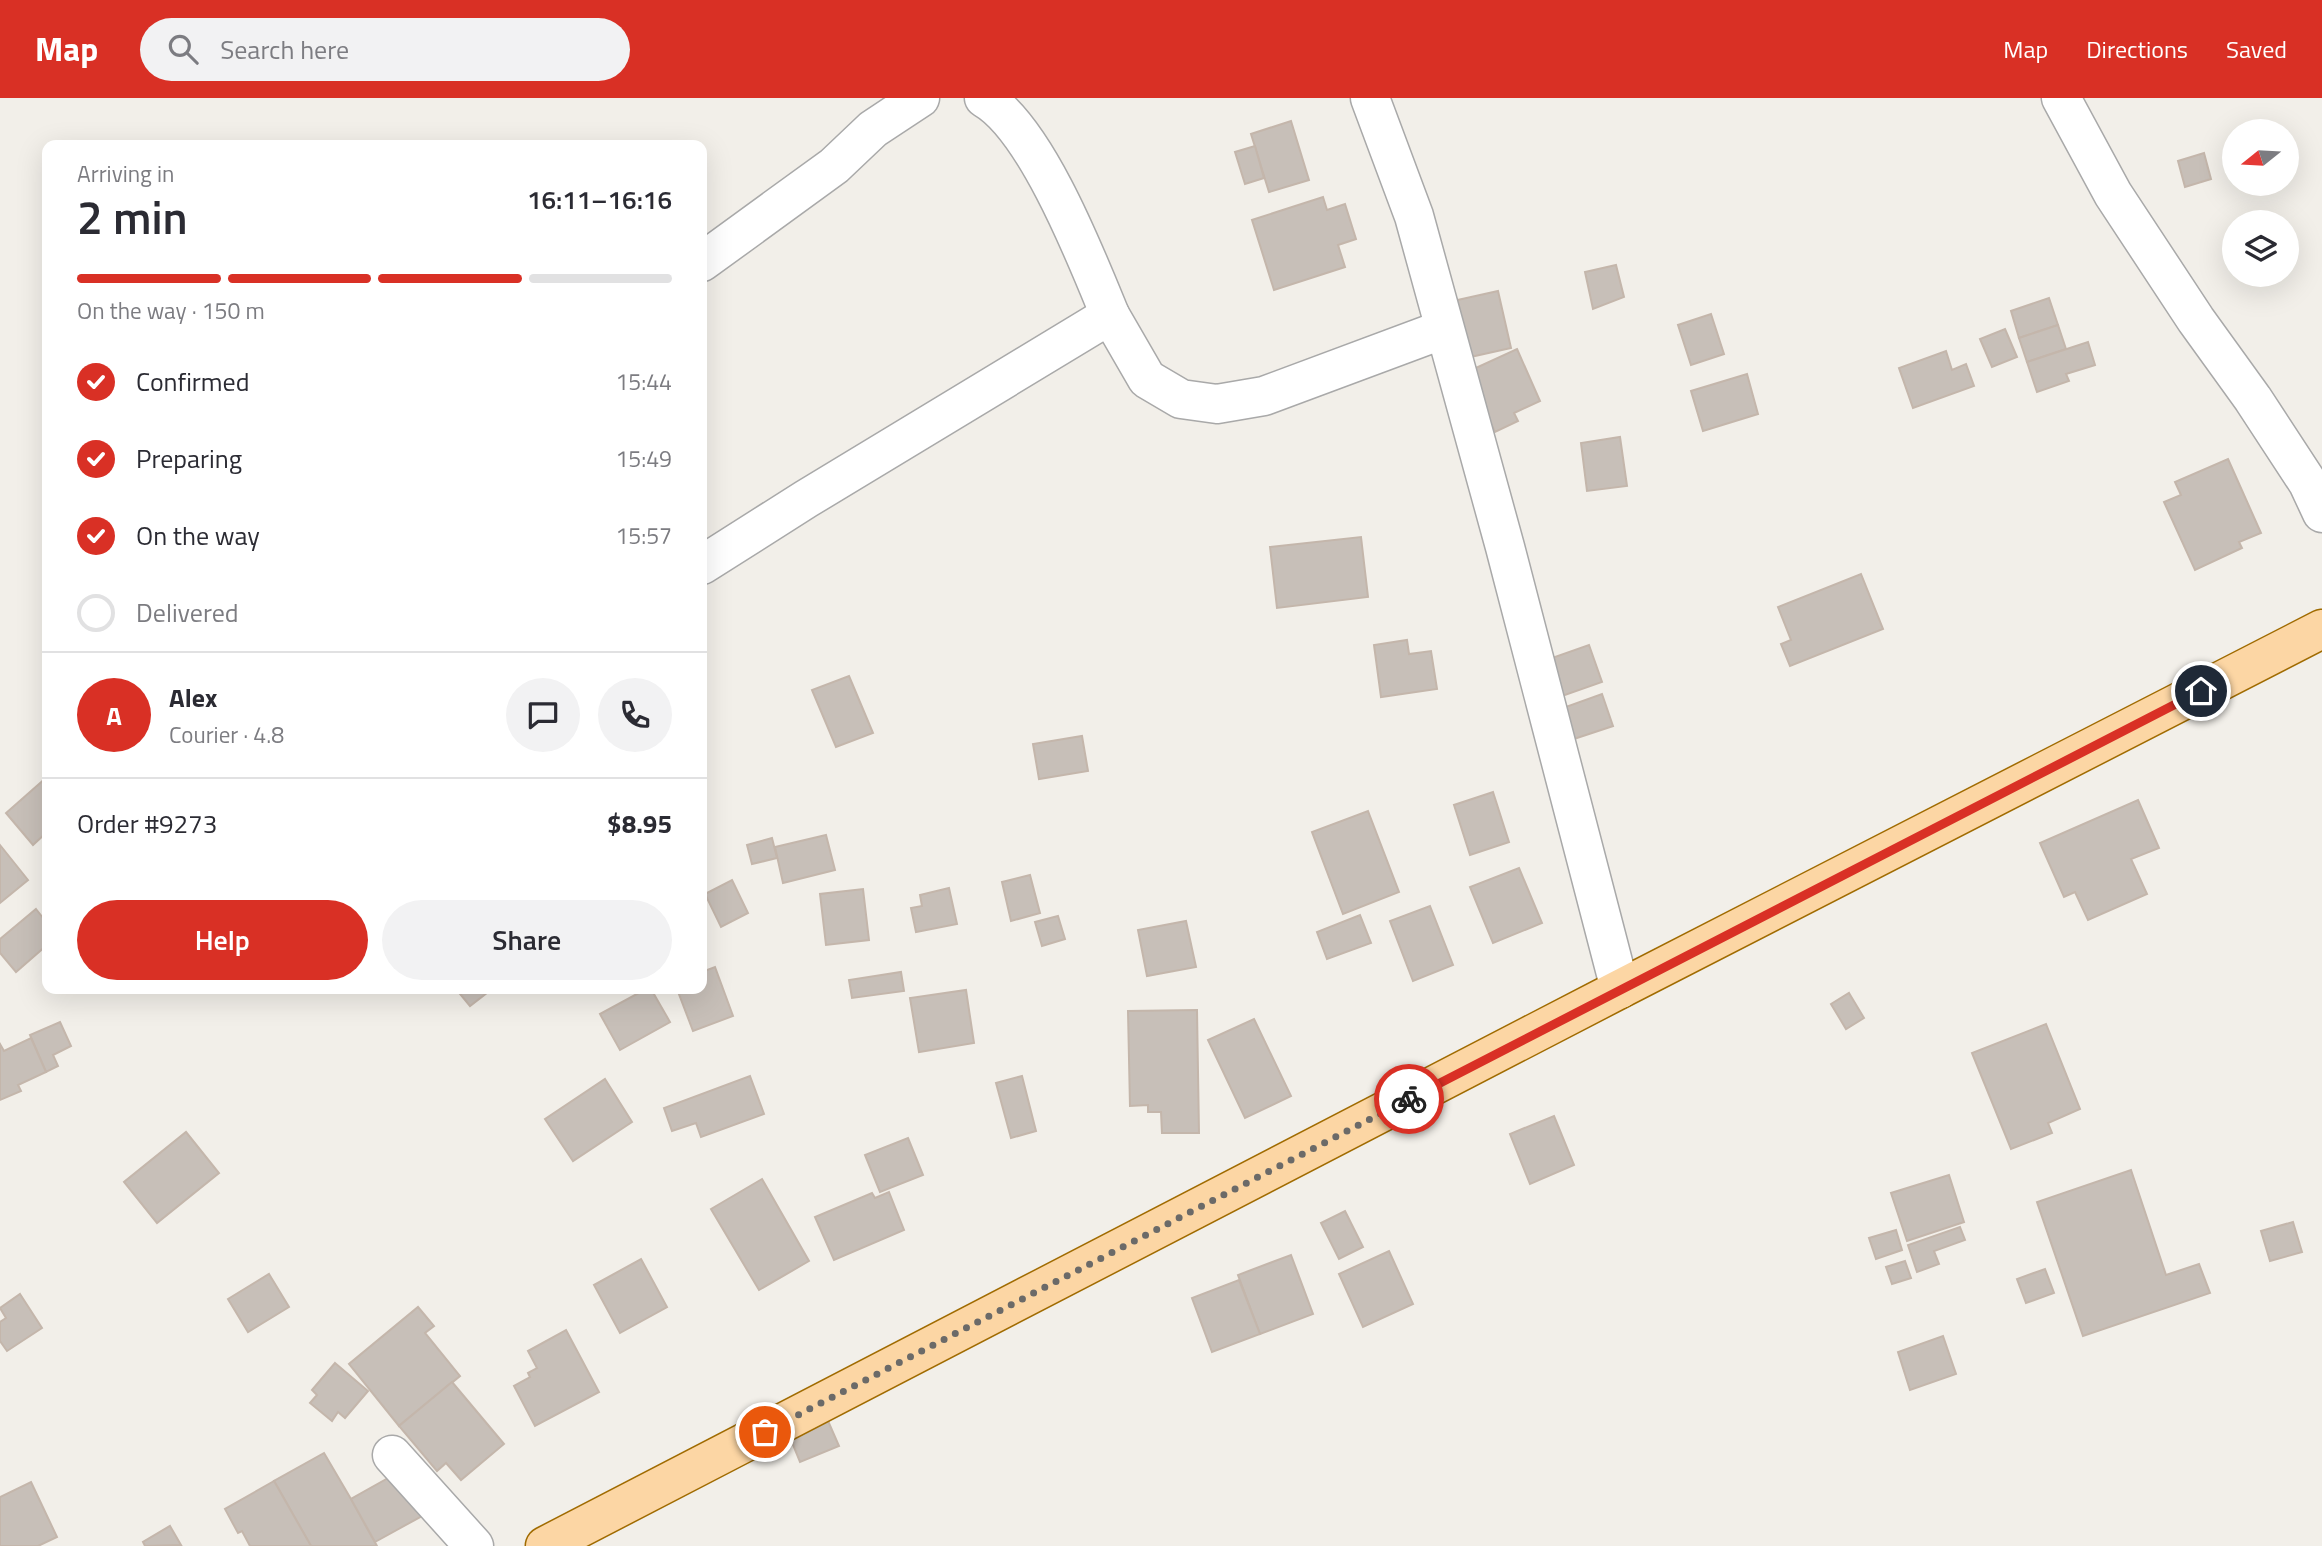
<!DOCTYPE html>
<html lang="en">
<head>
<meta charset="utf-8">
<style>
  body { margin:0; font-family:"Titillium Web",sans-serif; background:#f2f2f3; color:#2b2b33; height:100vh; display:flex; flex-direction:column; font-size:26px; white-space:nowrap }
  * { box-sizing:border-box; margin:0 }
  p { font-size:23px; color:#7c7c81 }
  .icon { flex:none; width:38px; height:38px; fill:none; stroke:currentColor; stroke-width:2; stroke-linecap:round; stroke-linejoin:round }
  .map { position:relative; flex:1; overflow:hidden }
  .details { position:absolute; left:42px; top:42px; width:665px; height:854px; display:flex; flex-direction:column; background:#fff; border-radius:14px; box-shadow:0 7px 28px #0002 }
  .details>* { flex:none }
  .needle { width:46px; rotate:252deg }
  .controls { position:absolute; left:2222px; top:21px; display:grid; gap:14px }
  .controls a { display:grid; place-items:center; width:77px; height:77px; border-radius:50%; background:#fff; box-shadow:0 7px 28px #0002; font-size:35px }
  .pin { position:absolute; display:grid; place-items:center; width:60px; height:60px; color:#fff; margin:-30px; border:4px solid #fff; border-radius:50%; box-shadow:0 2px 7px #0007 }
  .courier { position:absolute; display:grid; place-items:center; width:70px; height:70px; margin:-35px; border:5px solid #d93025; border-radius:50%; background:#fff; color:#222; box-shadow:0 2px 9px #0007 }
  .overview em { font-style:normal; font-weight:600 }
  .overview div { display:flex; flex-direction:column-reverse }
  .overview { display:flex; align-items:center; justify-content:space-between; height:119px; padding:0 35px }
  h1 { font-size:46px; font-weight:600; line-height:52px }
  .bar { display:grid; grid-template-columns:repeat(4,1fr); gap:10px 7px; align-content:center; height:84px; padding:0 35px }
  .bar i { height:9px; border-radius:5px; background:#e1e1e2 }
  .bar .current { background:#d93025 }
  .bar p { grid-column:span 4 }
  .line { display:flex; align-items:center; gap:18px; padding:0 35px; border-top:2px solid #e1e1e2 }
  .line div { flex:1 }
  .round { display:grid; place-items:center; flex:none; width:74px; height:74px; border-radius:37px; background:#f2f2f3 }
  ol { padding:0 35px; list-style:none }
  li { display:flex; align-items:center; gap:21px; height:77px }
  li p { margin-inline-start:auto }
  li .icon { padding:7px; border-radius:50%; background:#d93025; color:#fff; stroke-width:4 }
  li:last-child { color:#7c7c81 }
  li i { width:38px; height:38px; border:4px solid #e1e1e2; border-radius:50% }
  .button { display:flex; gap:14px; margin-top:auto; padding:14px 35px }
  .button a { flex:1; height:80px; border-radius:42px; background:#d93025; color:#fff; font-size:28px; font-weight:600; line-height:80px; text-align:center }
  .button a+a { background:#f2f2f3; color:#2b2b33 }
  header { display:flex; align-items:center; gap:42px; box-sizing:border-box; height:98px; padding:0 35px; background:#d93025; color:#fff }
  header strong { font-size:33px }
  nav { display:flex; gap:38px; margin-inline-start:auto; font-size:24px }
  .search { width:490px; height:63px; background:#f2f2f3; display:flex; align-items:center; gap:18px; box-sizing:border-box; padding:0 24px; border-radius:38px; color:#7c7c81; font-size:26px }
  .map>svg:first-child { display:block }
</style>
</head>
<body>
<header>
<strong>Map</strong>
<div class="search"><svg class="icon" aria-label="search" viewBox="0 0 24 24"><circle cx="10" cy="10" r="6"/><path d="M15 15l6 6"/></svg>Search here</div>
<nav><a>Map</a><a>Directions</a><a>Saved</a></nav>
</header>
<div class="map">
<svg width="2322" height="1448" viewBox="0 0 2322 1448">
  <rect width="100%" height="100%" fill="#f2efe9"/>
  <g fill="#c7bfb8" stroke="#c4b6ab" stroke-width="2">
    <polygon points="1291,23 1309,82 1269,94 1251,36"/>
    <polygon points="1255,48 1264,80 1245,86 1235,54"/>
    <polygon points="2204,55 2211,81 2185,89 2178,63"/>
    <polygon points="1323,99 1327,112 1345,106 1356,141 1338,147 1345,169 1274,192 1252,122"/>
    <polygon points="1616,167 1624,199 1593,211 1585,174"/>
    <polygon points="1498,193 1511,250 1457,262 1444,205"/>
    <polygon points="2049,200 2058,227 2019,240 2011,213"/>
    <polygon points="1711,216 1724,256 1691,267 1678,227"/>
    <polygon points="2058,227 2066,251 2027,264 2019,240"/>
    <polygon points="2005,231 2017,259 1992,269 1980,241"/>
    <polygon points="2088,244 2095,267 2066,276 2069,283 2037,294 2027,264"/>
    <polygon points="1517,251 1540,303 1514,315 1518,323 1495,334 1467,274"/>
    <polygon points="1946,253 1952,272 1966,266 1974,288 1913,310 1899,270"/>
    <polygon points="1747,276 1758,316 1703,333 1691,293"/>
    <polygon points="1620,339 1627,388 1587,393 1581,345"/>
    <polygon points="2228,361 2261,435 2239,444 2242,450 2195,472 2164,404 2181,397 2175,384"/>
    <polygon points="1361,439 1368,499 1277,510 1270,449"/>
    <polygon points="1861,476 1883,531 1790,568 1781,546 1791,542 1778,509"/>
    <polygon points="1407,542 1409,556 1431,553 1437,591 1381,599 1374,547"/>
    <polygon points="1589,547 1602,584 1562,598 1549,561"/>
    <polygon points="849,578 873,635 836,649 812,592"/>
    <polygon points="1602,596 1613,628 1571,642 1560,611"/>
    <polygon points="1082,638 1088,673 1039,681 1033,646"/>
    <polygon points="47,679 47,734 33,747 6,715"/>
    <polygon points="1493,694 1509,744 1470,757 1454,707"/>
    <polygon points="2138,702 2159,750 2131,761 2147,796 2088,822 2075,794 2064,799 2040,745"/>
    <polygon points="1368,713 1399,794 1343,816 1312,734"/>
    <polygon points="826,737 835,772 783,785 775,749"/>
    <polygon points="772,740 777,760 752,766 747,747"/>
    <polygon points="0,747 28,782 0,805"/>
    <polygon points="1519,770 1542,825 1493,845 1470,789"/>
    <polygon points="1030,777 1040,815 1011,823 1002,784"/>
    <polygon points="732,782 748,815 721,829 705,796"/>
    <polygon points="949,790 957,826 916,834 911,810 922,808 920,797"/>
    <polygon points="863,791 869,842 826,847 820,796"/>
    <polygon points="1430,808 1453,867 1413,883 1390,823"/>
    <polygon points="36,811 47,825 47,847 16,874 0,855 0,841"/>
    <polygon points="1360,817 1371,845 1327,861 1317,834"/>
    <polygon points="1058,818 1065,841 1042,848 1035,824"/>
    <polygon points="1186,823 1196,869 1147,878 1138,832"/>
    <polygon points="715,869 733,918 693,933 677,891 702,891 702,874"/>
    <polygon points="901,874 904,893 852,900 849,882"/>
    <polygon points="456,891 492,891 470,908"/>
    <polygon points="646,891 651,891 670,924 620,952 600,916"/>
    <polygon points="966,892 974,945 919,954 910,900"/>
    <polygon points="1849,895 1864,920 1846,931 1831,906"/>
    <polygon points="1197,912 1199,1035 1162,1035 1161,1014 1148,1014 1148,1007 1130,1008 1128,913"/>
    <polygon points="1254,921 1291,998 1245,1020 1208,942"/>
    <polygon points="60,924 71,948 53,957 58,968 46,974 30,937"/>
    <polygon points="2046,926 2080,1011 2048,1025 2052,1035 2011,1051 1972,955"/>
    <polygon points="31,940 46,974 18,987 21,993 0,1002 0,946 4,953"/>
    <polygon points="750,978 764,1016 701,1039 696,1025 672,1033 664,1010"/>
    <polygon points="1022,978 1036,1033 1011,1040 996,985"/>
    <polygon points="605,981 632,1024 573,1063 545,1021"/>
    <polygon points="1554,1018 1574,1067 1530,1086 1510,1036"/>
    <polygon points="186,1034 219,1075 157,1125 124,1084"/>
    <polygon points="908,1040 923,1077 880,1094 865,1057"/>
    <polygon points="2131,1072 2166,1177 2199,1166 2210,1195 2083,1238 2037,1104"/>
    <polygon points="1949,1077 1964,1124 1907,1143 1891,1095"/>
    <polygon points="762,1081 809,1163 759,1192 711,1111"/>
    <polygon points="889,1094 904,1132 834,1162 815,1119 872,1095 875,1100"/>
    <polygon points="1345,1113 1363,1149 1339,1161 1321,1125"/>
    <polygon points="2293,1124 2302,1154 2270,1163 2261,1133"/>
    <polygon points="1960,1129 1965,1142 1934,1153 1939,1166 1917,1174 1908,1147"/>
    <polygon points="1896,1132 1902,1152 1876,1161 1869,1140"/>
    <polygon points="1389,1153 1413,1206 1363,1229 1339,1176"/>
    <polygon points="1291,1157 1313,1216 1260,1236 1238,1177"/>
    <polygon points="641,1161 667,1209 620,1235 594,1187"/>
    <polygon points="1905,1163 1911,1180 1892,1186 1886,1169"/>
    <polygon points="2045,1171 2054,1195 2026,1205 2017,1181"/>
    <polygon points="269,1176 289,1209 248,1234 228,1201"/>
    <polygon points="1239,1182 1260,1236 1212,1254 1192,1200"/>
    <polygon points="20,1196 42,1230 7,1253 0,1243 0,1224 6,1220 0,1210"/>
    <polygon points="418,1209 434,1228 425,1235 460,1278 399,1328 349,1266"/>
    <polygon points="566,1232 599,1294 535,1328 514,1288 530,1279 528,1275 537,1270 528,1253"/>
    <polygon points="1943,1238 1956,1276 1910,1292 1898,1254"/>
    <polygon points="335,1265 368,1293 345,1320 338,1314 332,1323 310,1305 317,1297 312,1292"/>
    <polygon points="452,1284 504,1346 461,1382 446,1365 437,1373 399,1328"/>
    <polygon points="825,1316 839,1348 800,1364 787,1332"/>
    <polygon points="324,1355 351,1401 377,1448 311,1448 274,1383"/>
    <polygon points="397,1375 422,1418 375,1444 351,1401"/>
    <polygon points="274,1383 311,1448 250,1448 242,1433 238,1435 225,1411"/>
    <polygon points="31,1384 57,1439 38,1448 0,1448 0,1399"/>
    <polygon points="170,1428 181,1447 145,1448 143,1444"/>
  </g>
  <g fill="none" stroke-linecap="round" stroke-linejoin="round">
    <defs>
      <g id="minor">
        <path d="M984 0C1036 30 1087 161 1110 217"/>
        <polyline points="1370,0 1414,118 1505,449 1620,891"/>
        <polyline points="2061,0 2113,96 2196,222 2253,301 2308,385 2322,415"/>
        <polyline points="702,164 834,68 873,31 920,0"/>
        <polyline points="702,467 806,401 1110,217 1147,281 1181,301 1217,306 1264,298 1444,231"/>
        <polyline points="392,1357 474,1448"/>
      </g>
      <polyline id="major" points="545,1448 1620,891 2322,531"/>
    </defs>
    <use href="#minor" stroke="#a9a9a9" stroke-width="41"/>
    <use href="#major" stroke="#a06b00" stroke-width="41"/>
    <use href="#minor" stroke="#fff" stroke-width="38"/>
    <use href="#major" stroke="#fcd6a4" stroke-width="38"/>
  </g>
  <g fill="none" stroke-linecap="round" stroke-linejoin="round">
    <polyline stroke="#6b6a68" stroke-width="7" stroke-dasharray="0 12.6" points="765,1334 1409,1001"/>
    <polyline stroke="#d93025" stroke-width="9" points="1409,1001 2201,593"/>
  </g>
</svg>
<div class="controls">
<a><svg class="needle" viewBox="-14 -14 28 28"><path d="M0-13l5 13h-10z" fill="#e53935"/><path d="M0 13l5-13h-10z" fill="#7c7c81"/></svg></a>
<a><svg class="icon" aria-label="layers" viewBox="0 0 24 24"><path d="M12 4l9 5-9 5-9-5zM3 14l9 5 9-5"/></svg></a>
</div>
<div class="pin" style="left:765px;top:1334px;background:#ea580c"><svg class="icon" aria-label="bag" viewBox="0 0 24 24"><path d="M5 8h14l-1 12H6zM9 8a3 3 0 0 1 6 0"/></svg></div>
<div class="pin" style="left:2201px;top:593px;background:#1f2937"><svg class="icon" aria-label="home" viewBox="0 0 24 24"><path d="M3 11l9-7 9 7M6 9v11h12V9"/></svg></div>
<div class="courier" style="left:1409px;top:1001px"><svg class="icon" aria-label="bike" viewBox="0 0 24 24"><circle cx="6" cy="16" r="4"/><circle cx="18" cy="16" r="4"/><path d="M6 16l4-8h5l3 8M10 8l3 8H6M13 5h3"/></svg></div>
<section class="details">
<div class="overview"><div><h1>2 min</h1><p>Arriving in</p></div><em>16:11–16:16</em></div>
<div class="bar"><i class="current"></i><i class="current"></i><i class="current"></i><i></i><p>On the way · 150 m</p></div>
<ol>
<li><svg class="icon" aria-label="check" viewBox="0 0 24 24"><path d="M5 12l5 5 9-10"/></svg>Confirmed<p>15:44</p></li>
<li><svg class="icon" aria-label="check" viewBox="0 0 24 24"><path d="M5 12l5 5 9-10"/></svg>Preparing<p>15:49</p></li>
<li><svg class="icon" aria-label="check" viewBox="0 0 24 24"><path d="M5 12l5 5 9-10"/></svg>On the way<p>15:57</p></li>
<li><i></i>Delivered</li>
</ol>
<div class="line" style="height:126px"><b class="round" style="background:#d93025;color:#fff">A</b><div><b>Alex</b><p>Courier · 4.8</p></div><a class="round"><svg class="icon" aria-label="chat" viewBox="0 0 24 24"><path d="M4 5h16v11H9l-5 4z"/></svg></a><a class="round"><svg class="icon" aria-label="phone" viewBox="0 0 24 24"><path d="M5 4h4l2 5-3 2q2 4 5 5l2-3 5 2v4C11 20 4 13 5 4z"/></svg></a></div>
<div class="line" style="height:91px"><div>Order #9273</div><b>$8.95</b></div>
<div class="button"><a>Help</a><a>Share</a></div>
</section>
</div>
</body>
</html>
